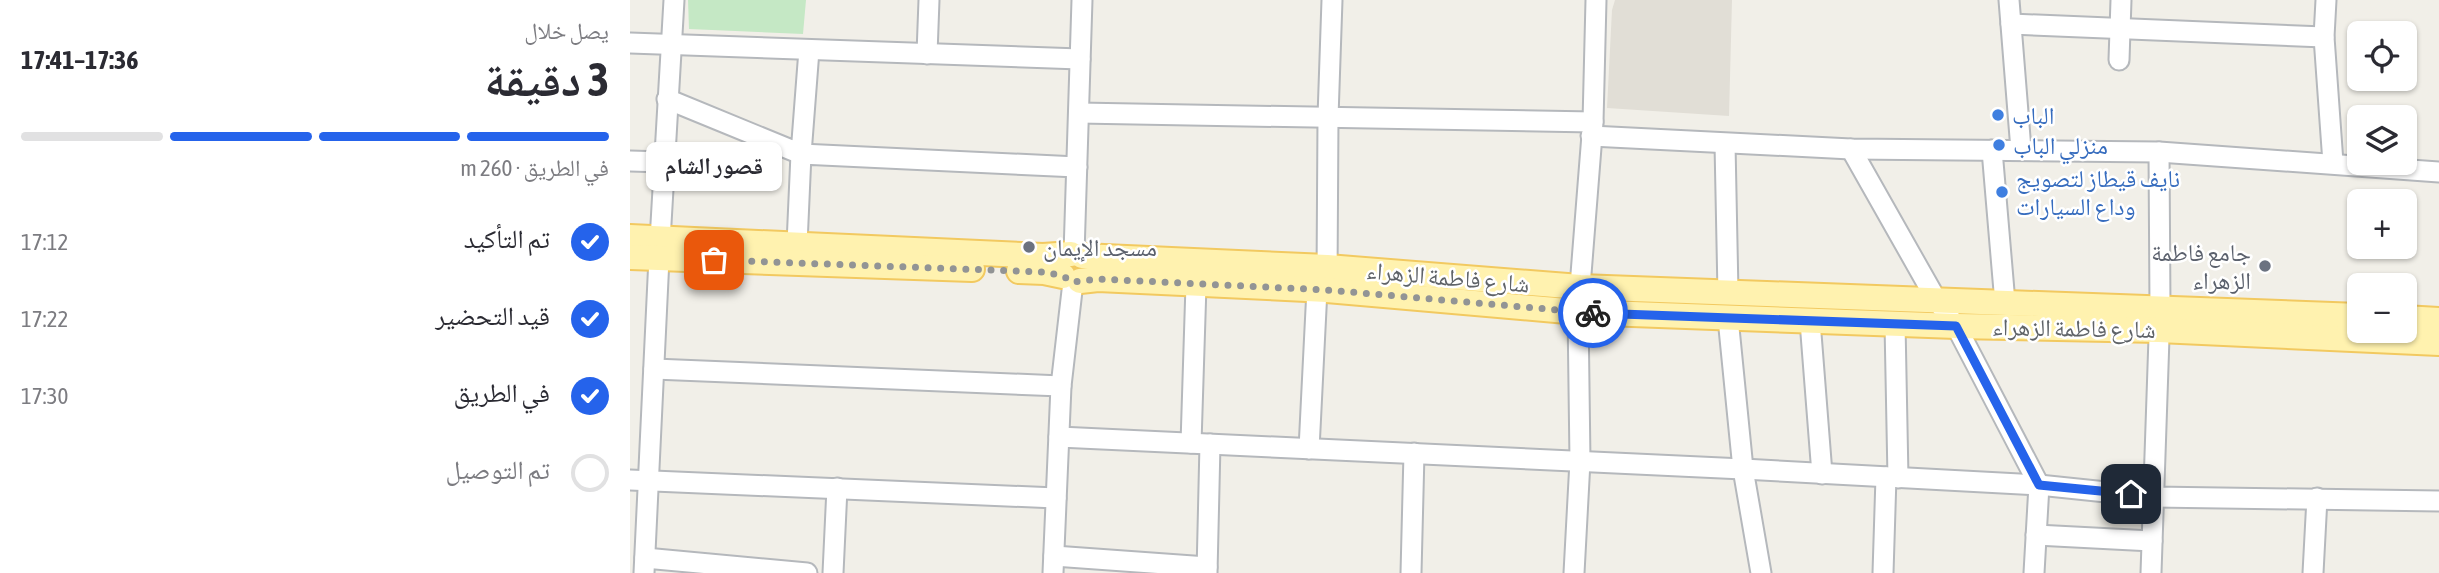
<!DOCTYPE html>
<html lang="ar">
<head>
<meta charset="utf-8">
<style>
  body { margin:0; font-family:"Asap Condensed","Noto Naskh Arabic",sans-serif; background:#f2f2f3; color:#2b2b33; direction:rtl; height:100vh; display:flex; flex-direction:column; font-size:26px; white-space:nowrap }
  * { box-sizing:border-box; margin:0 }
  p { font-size:23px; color:#7c7c81 }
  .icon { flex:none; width:38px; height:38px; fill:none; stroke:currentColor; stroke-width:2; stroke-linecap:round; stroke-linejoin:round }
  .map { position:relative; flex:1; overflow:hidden; direction:ltr }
  .side { display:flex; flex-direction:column; background:#fff; width:630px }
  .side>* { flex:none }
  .tools { position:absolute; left:1717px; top:21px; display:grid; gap:14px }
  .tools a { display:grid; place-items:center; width:70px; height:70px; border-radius:10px; background:#fff; box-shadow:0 2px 5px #0004; font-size:35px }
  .pin { position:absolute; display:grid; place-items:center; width:60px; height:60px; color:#fff; margin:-30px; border-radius:14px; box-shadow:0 4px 10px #0006 }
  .courier { position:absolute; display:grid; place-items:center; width:70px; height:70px; margin:-35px; border:5px solid #2563eb; border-radius:50%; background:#fff; color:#222; box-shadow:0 2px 9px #0007 }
  .bubble { position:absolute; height:49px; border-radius:10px; background:#fff; box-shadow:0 2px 5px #0004; font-size:23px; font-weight:700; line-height:49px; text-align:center; direction:rtl }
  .overview em { font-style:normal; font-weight:700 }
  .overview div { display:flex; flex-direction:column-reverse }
  .overview { display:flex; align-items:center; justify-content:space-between; height:119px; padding:0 21px }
  h1 { font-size:46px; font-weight:700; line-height:52px }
  .bar { display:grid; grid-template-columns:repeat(4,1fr); gap:10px 7px; align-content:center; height:84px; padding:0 21px }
  .bar i { height:9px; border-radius:5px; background:#e1e1e2 }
  .bar .current { background:#2563eb }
  .bar p { grid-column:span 4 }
  ol { padding:0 21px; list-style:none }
  li { display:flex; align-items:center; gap:21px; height:77px }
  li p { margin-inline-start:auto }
  li .icon { padding:7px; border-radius:50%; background:#2563eb; color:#fff; stroke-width:4 }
  li:last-child { color:#7c7c81 }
  li i { width:38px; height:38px; border:4px solid #e1e1e2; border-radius:50% }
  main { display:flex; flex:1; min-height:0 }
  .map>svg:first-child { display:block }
</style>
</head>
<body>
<main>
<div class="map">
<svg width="1809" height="573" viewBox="0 0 1809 573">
  <rect width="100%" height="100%" fill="#f1efe8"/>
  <polygon fill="#e1ded6" points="985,0 1102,0 1099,116 977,108 982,10"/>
  <polygon fill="#c5e8c5" points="58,0 176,0 173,34 59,29"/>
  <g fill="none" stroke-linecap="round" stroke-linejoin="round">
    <defs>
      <g id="minor">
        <polyline points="1379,0 1391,150"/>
        <polyline points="1696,0 1694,37 1703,163"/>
        <polyline points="1381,24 1694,37"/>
        <polyline points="0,43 450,59"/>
        <polyline points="297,54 299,0"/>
        <polyline points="1489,60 1491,0"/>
        <polyline points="37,99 171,154 179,50"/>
        <polyline points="449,113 963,122"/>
        <polyline points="961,136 1221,149 1529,152 1809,172"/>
        <polyline points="1095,144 1098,293"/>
        <polyline points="1221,149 1307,301 1326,326 1409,485 1404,573"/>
        <polyline points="1362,150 1375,303"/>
        <polyline points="0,161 34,162"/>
        <polyline points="167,244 171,154 447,167"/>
        <polyline points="444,254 452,0"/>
        <polyline points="697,279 698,117 702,0"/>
        <polyline points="1098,318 1113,469 1131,573"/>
        <polyline points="1180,321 1192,474"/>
        <polyline points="1265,324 1268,478"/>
        <polyline points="24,369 431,386"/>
        <polyline points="429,437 1113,469 1409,485 1524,497 1809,501"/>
        <polyline points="561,443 566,285"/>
        <polyline points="679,449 687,289"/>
        <polyline points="0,480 426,498"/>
        <polyline points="1406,535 1522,541"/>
        <polyline points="424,556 577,567"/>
        <polyline points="15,558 177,573"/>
        <polyline points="14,573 29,258 44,0"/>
        <polyline points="203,573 207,488"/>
        <polyline points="423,573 431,386 443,282"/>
        <polyline points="577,573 580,444"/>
        <polyline points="781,573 784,453"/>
        <polyline points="944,573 950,461 948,312 963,122 966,0"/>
        <polyline points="1253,573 1256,477"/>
        <polyline points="1521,573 1530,308 1529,152"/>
        <polyline points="1683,573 1687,498"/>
      </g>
      <g id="major">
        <polyline points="0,237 413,256 441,254"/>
        <polyline points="452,256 697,267 950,287 1729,316"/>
        <polyline points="0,257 342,269"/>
        <polyline points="389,271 414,272 433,276"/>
        <polyline points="450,281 468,279 697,290 948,312 1326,326 1529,330 1809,343"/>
        <polyline points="1774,318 1809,320"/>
      </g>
    </defs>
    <use href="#minor" stroke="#b5b8bc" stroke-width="23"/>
    <use href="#major" stroke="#f2c960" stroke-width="28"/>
    <use href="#minor" stroke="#fff" stroke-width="19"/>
    <use href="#major" stroke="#fff2af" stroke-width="24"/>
  </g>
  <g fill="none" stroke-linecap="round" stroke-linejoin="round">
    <polyline stroke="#929495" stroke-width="7" stroke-dasharray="0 12.6" points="84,260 414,272 433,276 443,282 468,279 697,290 963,313"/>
    <polyline stroke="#2563eb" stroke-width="9" points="963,313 1326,326 1409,485 1501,494"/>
  </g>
  <g fill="#3f7fe0" stroke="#fff" stroke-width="2.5">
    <circle cx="1368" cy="115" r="7"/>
    <circle cx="1369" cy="145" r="7"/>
    <circle cx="1372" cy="192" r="7"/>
  </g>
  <g fill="#6b7280" stroke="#fff" stroke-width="2.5">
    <circle cx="399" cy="247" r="7"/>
    <circle cx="1635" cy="266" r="7"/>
  </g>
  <g text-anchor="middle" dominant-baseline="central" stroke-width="5" stroke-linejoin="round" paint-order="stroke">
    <g font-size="24" fill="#366cbe" stroke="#fff" text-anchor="start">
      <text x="1382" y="115">الباب</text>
      <text x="1383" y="145">منزلي الباب</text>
      <text x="1386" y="178">نايف قيطاز لتصويج<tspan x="1386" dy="28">وداع السيارات</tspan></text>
    </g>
    <g font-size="24" fill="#5b616d" stroke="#fff" text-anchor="start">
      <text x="413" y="247">مسجد الإيمان</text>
      <text x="1621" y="252" text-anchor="end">جامع فاطمة<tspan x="1621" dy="28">الزهراء</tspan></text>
    </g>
    <g font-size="24" fill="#5f6368" stroke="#fff">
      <text transform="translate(818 277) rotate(5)">شارع فاطمة الزهراء</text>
      <text transform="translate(1444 328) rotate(1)">شارع فاطمة الزهراء</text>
    </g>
  </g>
</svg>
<div class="tools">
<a><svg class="icon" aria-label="locate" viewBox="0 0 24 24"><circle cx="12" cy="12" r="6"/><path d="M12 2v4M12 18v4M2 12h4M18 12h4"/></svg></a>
<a><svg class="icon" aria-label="layers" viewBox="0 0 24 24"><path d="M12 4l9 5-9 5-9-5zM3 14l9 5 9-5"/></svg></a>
<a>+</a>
<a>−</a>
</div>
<div class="pin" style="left:84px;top:260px;background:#ea580c"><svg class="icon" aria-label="bag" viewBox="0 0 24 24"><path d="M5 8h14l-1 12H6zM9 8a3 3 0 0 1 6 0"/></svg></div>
<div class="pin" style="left:1501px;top:494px;background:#1f2937"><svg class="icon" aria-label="home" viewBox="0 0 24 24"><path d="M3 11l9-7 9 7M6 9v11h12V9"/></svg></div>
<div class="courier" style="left:963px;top:313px"><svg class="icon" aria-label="bike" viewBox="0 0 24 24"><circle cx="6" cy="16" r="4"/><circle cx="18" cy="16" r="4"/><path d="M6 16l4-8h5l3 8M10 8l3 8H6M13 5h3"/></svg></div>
<div class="bubble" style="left:16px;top:142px;width:136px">قصور الشام</div>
</div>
<section class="side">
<div class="overview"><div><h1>3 دقيقة</h1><p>يصل خلال</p></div><em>17:36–17:41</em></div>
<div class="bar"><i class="current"></i><i class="current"></i><i class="current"></i><i></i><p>في الطريق · 260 m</p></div>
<ol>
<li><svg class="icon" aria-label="check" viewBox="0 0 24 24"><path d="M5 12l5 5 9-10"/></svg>تم التأكيد<p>17:12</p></li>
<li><svg class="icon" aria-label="check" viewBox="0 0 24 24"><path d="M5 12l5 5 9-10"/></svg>قيد التحضير<p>17:22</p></li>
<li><svg class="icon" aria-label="check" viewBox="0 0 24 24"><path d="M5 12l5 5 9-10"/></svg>في الطريق<p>17:30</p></li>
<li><i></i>تم التوصيل</li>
</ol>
</section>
</main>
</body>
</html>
